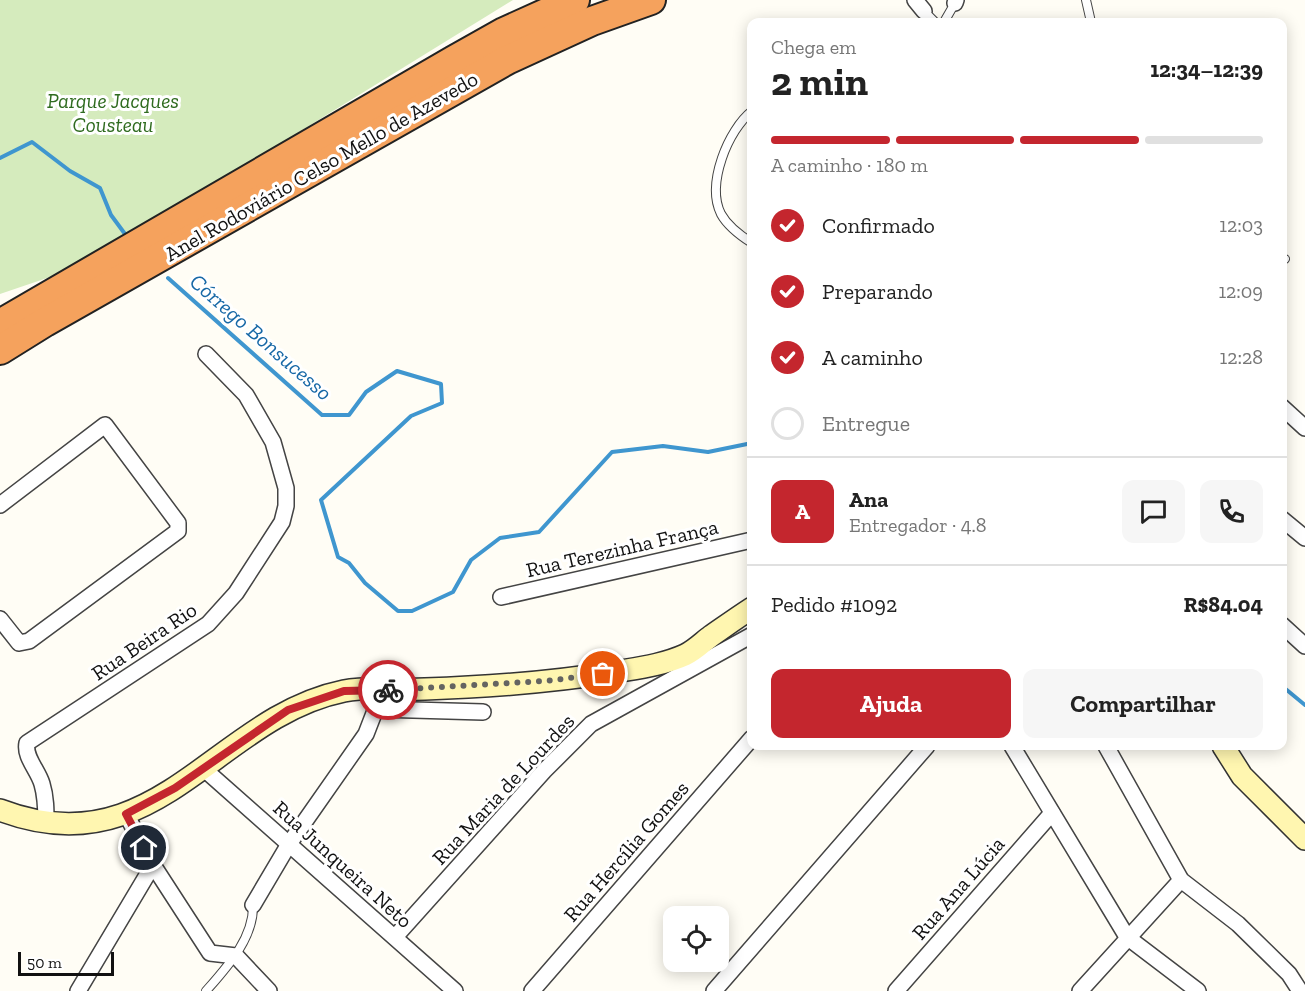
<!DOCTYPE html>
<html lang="pt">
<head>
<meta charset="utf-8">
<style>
  body { margin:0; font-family:"Zilla Slab",serif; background:#f6f6f6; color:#222; height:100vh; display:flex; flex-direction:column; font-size:22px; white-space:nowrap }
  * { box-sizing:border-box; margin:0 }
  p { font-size:20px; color:#767676 }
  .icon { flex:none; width:33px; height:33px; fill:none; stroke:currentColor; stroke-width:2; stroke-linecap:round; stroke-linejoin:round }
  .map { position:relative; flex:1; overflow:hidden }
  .details { position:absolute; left:747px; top:18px; width:540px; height:732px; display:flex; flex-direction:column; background:#fff; border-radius:12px; box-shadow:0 3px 15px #0003 }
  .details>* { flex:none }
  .controls { position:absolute; left:663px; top:906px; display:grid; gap:12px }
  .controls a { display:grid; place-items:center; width:66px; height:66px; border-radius:12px; background:#fff; box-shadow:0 3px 15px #0003; font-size:30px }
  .scale { position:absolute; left:18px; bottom:15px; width:96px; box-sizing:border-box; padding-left:6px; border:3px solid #111; border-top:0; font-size:16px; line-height:21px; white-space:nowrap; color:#111; -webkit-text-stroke:4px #fff; paint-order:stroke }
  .pin { position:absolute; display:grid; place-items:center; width:51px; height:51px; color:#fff; margin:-26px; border:3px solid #fff; border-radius:50%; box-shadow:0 2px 6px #0007 }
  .courier { position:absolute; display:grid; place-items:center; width:60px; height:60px; margin:-30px; border:4px solid #c4262e; border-radius:50%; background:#fff; color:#222; box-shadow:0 2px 8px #0007 }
  .overview em { font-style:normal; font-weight:800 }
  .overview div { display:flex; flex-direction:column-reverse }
  .overview { display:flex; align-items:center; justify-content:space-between; height:102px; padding:0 24px }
  h1 { font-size:39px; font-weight:800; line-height:45px }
  .bar { display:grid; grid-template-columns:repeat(4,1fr); gap:9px 6px; align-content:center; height:72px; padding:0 24px }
  .bar i { height:8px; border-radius:4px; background:#e0e0e0 }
  .bar .on { background:#c4262e }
  .bar p { grid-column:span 4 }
  .line { display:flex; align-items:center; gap:15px; padding:0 24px; border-top:2px solid #e0e0e0 }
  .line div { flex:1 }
  .round { display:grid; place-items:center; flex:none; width:63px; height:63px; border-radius:12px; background:#f6f6f6 }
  ol { padding:0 24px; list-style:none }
  li { display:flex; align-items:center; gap:18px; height:66px }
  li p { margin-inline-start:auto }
  li .icon { padding:6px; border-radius:50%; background:#c4262e; color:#fff; stroke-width:4 }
  li:last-child { color:#767676 }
  li i { width:33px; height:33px; border:3px solid #e0e0e0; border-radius:50% }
  .button { display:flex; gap:12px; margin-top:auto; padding:12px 24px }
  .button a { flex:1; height:69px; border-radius:12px; background:#c4262e; color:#fff; font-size:24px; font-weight:800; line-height:69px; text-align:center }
  .button a+a { background:#f6f6f6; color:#222 }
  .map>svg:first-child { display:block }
</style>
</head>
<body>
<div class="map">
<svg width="1305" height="991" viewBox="0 0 1305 991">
  <rect width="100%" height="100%" fill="#fffdf5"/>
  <polygon fill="#d5ebbd" points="0,0 513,0 244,166 50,277 0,294"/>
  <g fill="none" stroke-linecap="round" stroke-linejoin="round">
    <g stroke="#3f96cf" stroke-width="4">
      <polyline points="0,158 32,142 70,171 100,188 111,215 125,234"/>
      <polyline points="168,278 322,415 349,415 366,392 397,371 441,384 442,403 411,416 321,500 338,557 349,563 365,583 398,611 412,611 453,592 471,560 500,538 539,532 612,452 663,446 708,452 752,443"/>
      <polyline points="1282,686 1305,705"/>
    </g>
    <defs>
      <g id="lane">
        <polyline points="1086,0 1091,22"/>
        <polyline points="924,11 935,22"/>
        <polyline points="944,22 955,3"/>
        <path d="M752 111C728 130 706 184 721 214 727 225 741 236 752 243"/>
        <polyline points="1282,258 1285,259"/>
        <path d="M206 991C227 967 254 938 253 905"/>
      </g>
      <g id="street">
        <polyline points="915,0 924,11"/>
        <polyline points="955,3 956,0"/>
        <polyline points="1282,407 1305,428"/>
        <polyline points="0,505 105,425 178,523 178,531 29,641 19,643 0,619"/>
        <polyline points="1282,519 1305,538"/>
        <polyline points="501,597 752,540"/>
        <polyline points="1282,625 1305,646"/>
        <polyline points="378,709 483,712"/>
        <polyline points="1012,746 1127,937 1198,991"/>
        <polyline points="1106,746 1181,880 1238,924 1289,974 1300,991"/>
        <polyline points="204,769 455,991"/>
        <polyline points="126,814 153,865 210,953 236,956 269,991"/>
        <path d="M46 823C46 810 46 797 42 784 38 770 24 757 27 743L208 624 236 593 282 522 286 506V488L273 442 246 395 206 354"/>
        <polyline points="253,905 289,844 366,734 383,690"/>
        <polyline points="395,937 544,771 591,724 752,635"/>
        <polyline points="78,991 153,865"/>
        <polyline points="532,991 752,738"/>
        <polyline points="714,991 927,746"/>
        <polyline points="896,991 1052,813"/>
        <polyline points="1080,991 1181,880"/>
      </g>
      <g id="secondary">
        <polyline points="1223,746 1242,776 1305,839"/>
        <path d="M0 810C156 870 215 717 344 691 369 686 399 690 425 689 488 687 552 682 615 672 638 668 663 665 685 655 694 651 703 642 711 636 724 627 738 617 752 608"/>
      </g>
      <g id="highway">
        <polyline points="0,324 454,60 504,32 575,0"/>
        <polyline points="0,350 45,322 507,60 592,21 651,0"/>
      </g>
    </defs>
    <use href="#lane" stroke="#444" stroke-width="10"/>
    <use href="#street" stroke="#444" stroke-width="18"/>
    <use href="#secondary" stroke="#333" stroke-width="24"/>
    <use href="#highway" stroke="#222" stroke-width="32"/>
    <use href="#lane" stroke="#fff" stroke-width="8"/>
    <use href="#street" stroke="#fff" stroke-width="15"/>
    <use href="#secondary" stroke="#fff6b0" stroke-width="21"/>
    <use href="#highway" stroke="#f5a25d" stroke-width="28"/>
  </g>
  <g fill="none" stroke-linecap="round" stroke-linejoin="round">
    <polyline stroke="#646461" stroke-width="6" stroke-dasharray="0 10.8" points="388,690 545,681 603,674"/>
    <polyline stroke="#c4262e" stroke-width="8" points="144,848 126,814 175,788 288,710 344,691 388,690"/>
  </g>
  <g text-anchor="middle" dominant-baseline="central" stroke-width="6" stroke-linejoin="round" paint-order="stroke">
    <g font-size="21" font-style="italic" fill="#2f6b1f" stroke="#fff">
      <text x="113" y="100">Parque Jacques<tspan x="113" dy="24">Cousteau</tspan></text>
    </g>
    <g font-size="21" fill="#111" stroke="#fff">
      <text transform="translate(321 166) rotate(-30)">Anel Rodoviário Celso Mello de Azevedo</text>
      <text transform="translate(622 548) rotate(-13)">Rua Terezinha França</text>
      <text transform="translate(144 641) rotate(-34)">Rua Beira Rio</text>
      <text transform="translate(503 789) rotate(-47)">Rua Maria de Lourdes</text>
      <text transform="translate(626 851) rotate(-49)">Rua Hercília Gomes</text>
      <text transform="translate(343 864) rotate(42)">Rua Junqueira Neto</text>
      <text transform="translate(958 888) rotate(-49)">Rua Ana Lúcia</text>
    </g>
    <g font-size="22" font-style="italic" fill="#1768a6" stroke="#fff">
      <text transform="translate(261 337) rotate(41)">Córrego Bonsucesso</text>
    </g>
  </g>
</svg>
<div class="controls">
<a><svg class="icon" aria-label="locate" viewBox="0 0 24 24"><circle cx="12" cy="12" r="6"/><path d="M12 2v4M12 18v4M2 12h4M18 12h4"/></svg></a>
</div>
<div class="scale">50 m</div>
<div class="pin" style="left:603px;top:674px;background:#ea580c"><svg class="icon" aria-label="bag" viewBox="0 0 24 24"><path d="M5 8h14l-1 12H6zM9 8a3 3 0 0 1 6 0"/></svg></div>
<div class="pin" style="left:144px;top:848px;background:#1f2937"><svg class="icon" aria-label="home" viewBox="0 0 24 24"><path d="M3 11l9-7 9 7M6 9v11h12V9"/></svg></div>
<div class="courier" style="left:388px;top:690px"><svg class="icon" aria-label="bike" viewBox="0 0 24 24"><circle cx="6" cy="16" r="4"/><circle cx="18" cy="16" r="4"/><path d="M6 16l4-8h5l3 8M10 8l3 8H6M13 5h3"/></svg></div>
<section class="details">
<div class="overview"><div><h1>2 min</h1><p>Chega em</p></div><em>12:34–12:39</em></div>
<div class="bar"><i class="on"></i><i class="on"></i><i class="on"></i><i></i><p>A caminho · 180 m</p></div>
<ol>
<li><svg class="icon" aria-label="check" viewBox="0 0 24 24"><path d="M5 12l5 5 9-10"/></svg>Confirmado<p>12:03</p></li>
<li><svg class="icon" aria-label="check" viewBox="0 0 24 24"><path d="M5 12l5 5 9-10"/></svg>Preparando<p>12:09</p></li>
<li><svg class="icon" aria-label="check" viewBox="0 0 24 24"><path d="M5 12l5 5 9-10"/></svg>A caminho<p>12:28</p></li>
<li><i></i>Entregue</li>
</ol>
<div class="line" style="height:108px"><b class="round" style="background:#c4262e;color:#fff">A</b><div><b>Ana</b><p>Entregador · 4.8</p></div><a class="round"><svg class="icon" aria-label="chat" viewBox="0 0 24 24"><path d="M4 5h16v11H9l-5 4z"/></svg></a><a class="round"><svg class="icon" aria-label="phone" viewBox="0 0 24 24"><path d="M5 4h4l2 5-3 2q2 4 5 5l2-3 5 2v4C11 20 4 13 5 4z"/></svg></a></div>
<div class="line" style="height:78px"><div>Pedido #1092</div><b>R$84.04</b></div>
<div class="button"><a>Ajuda</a><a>Compartilhar</a></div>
</section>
</div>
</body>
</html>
